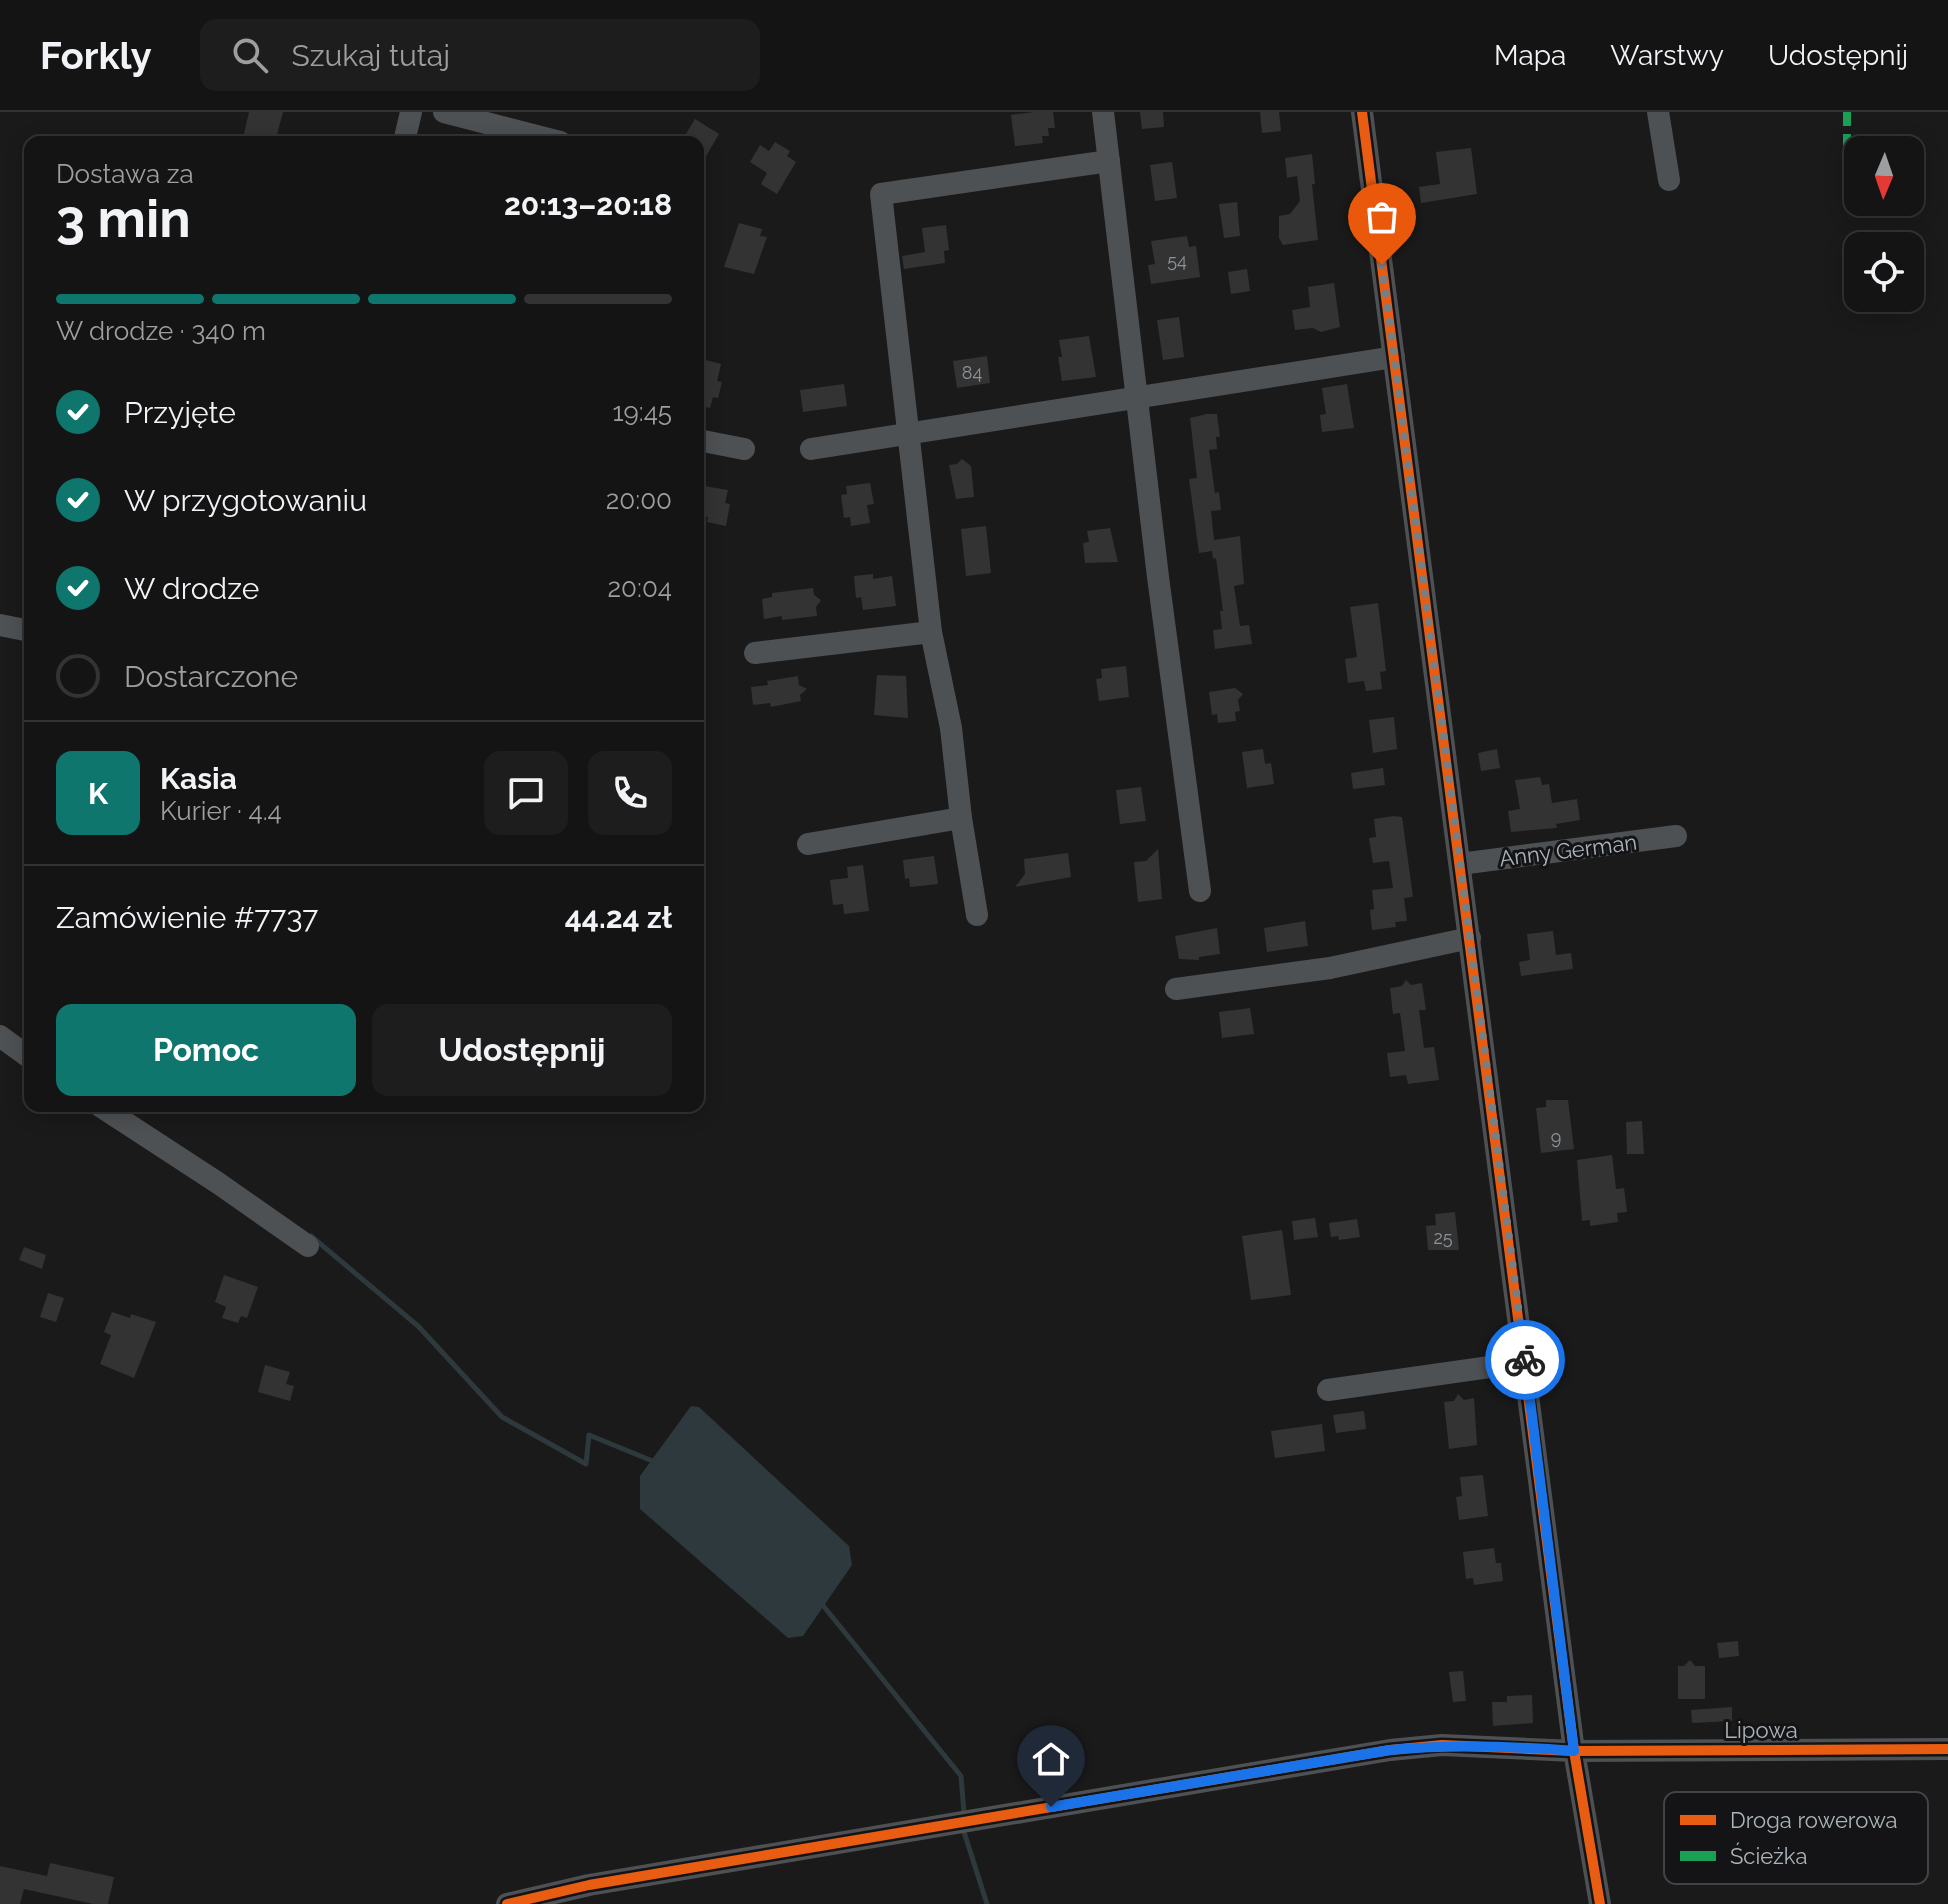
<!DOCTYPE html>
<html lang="pl">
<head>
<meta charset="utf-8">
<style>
  body { margin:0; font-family:Raleway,sans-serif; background:#1d1d1d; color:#f1f3f6; height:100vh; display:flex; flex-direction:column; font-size:30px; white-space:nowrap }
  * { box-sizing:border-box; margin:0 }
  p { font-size:26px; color:#9d9ea0 }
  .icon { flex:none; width:44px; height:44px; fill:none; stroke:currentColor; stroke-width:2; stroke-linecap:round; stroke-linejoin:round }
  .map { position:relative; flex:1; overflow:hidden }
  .drawer { position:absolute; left:24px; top:24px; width:680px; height:976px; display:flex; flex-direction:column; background:#141414; border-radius:16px; box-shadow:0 4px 20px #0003,0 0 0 2px #333334 }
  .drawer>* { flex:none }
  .needle { width:52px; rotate:182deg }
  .buttons { position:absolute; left:1844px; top:24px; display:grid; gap:16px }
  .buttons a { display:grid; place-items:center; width:80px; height:80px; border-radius:16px; background:#141414; box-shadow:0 4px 20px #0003,0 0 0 2px #333334; font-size:40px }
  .pin { position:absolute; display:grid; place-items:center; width:68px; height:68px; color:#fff; margin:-82px -34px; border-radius:50% 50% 50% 0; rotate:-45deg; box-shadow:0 0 8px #0007 }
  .pin .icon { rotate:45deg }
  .courier { position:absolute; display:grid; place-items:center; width:80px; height:80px; margin:-40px; border:6px solid #1a73e8; border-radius:50%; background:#fff; color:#222; box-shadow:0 2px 10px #0007 }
  .head em { font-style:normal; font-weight:700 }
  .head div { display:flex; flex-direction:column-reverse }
  .head { display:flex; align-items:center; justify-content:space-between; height:136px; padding:0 32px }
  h1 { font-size:52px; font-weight:700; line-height:60px }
  .bar { display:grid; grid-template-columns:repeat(4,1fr); gap:12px 8px; align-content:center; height:96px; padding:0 32px }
  .bar i { height:10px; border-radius:6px; background:#333334 }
  .bar .selected { background:#0f766e }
  .bar p { grid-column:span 4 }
  .line { display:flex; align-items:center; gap:20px; padding:0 32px; border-top:2px solid #333334 }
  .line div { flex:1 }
  .round { display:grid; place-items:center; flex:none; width:84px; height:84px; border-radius:16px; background:#1d1d1d }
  ol { padding:0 32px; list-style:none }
  li { display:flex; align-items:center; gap:24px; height:88px }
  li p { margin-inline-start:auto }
  li .icon { padding:8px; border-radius:50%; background:#0f766e; color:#fff; stroke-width:4 }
  li:last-child { color:#9d9ea0 }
  li i { width:44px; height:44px; border:4px solid #333334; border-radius:50% }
  .button { display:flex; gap:16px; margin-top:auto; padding:16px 32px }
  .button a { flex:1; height:92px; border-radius:16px; background:#0f766e; color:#fff; font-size:32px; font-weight:700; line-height:92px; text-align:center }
  .button a+a { background:#1d1d1d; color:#f1f3f6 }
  header { display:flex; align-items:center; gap:48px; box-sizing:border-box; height:112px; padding:0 40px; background:#141414; border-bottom:2px solid #333334 }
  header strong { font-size:38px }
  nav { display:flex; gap:44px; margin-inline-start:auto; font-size:28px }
  .search { width:560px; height:72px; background:#1d1d1d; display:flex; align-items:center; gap:20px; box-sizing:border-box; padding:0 28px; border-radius:16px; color:#9d9ea0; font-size:30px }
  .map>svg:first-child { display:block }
</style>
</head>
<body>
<header>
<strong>Forkly</strong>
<div class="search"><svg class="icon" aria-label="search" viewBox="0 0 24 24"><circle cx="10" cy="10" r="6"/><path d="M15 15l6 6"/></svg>Szukaj tutaj</div>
<nav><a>Mapa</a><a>Warstwy</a><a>Udostępnij</a></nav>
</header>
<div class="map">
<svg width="1948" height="1792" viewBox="0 0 1948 1792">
  <rect width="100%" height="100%" fill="#1a1a1a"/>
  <polygon fill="#2d393c" points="691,1294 699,1295 849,1434 852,1453 803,1524 788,1526 640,1397 640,1364"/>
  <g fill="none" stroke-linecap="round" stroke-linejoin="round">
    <g stroke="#2d393c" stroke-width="5">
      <polyline points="311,1124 418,1214 502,1305 586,1352 589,1323 655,1350"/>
      <polyline points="821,1491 961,1664 964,1701"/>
      <polyline points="964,1720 987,1792"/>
    </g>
  </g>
  <g fill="#333334">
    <polygon points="249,0 283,0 275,30 242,30"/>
    <polygon points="1034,0 1053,0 1055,16 1048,16 1049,24 1042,24 1043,31 1015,34 1011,3"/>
    <polygon points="1140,0 1163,0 1164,15 1142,17"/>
    <polygon points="1260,0 1279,0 1281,19 1262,21"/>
    <polygon points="695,7 719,22 698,58 698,30 681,30"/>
    <polygon points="775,30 790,39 787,44 796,50 777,82 761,72 767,61 750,50 760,33 769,39"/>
    <polygon points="1471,36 1477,82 1421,91 1419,75 1440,72 1436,40"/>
    <polygon points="1312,42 1315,72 1312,72 1318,128 1283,133 1279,126 1279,104 1290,102 1300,89 1297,64 1287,66 1285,46"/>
    <polygon points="1172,50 1177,86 1155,89 1150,53"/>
    <polygon points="1237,90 1240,124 1224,126 1219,92"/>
    <polygon points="739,111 762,117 760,124 767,125 754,162 724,155"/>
    <polygon points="946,113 949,138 944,139 945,151 904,157 902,144 925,140 922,116"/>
    <polygon points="1187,124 1189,135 1196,134 1200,165 1151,172 1148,153 1155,152 1151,129"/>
    <polygon points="1247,157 1250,179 1231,182 1228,160"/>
    <polygon points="1334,171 1340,215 1321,220 1313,216 1295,218 1292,198 1310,195 1308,175"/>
    <polygon points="1179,205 1184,245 1163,248 1157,208"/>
    <polygon points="1089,224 1096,265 1062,269 1058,245 1062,245 1059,228"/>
    <polygon points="987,244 990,271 957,276 953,249"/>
    <polygon points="698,246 721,252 717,269 722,270 718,286 713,285 710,296 698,293"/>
    <polygon points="844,272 847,294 803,300 800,278"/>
    <polygon points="1347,272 1354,316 1322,320 1320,303 1326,302 1322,276"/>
    <polygon points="1207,302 1217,302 1220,325 1216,325 1217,337 1209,338 1215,381 1219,380 1221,398 1211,399 1214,428 1240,424 1244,472 1234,474 1240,514 1249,513 1252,532 1215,537 1213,518 1222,517 1220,499 1223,499 1216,446 1213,447 1212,439 1199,441 1189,367 1197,366 1190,306"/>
    <polygon points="962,347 971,354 974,385 956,387 949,353 957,352"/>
    <polygon points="870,371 874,392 867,393 870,411 851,414 850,405 844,406 841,383 847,382 846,374"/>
    <polygon points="698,373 728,378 725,391 730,392 726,414 707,410 708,405 698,403"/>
    <polygon points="986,414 991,461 966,464 961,417"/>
    <polygon points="1110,416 1118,450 1085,451 1083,431 1089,430 1087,419"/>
    <polygon points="873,462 873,467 892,464 896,494 863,498 861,485 856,486 854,464"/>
    <polygon points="813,476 814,483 821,488 816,495 817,504 782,508 782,504 764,507 762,487 772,485 772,481"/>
    <polygon points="1378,491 1386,559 1380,560 1382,577 1366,579 1364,569 1348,571 1345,547 1357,545 1350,495"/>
    <polygon points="1126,554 1129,585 1099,589 1096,567 1102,566 1101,557"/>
    <polygon points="877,563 906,564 908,606 874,603"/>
    <polygon points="798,564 799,573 807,577 800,583 801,589 771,595 770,591 753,593 751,575 768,573 767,569"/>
    <polygon points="1235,576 1243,582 1238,588 1240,599 1235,600 1236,609 1218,611 1217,602 1212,603 1209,580"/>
    <polygon points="1394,605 1397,637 1373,641 1369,608"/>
    <polygon points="1263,637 1265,652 1271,651 1274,672 1247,676 1242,640"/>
    <polygon points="1497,637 1500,656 1481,659 1478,641"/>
    <polygon points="1383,656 1385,673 1353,677 1351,661"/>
    <polygon points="1540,665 1542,673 1549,672 1552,691 1577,687 1580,708 1556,712 1557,716 1511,720 1508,699 1520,697 1515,668"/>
    <polygon points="1141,675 1146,709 1120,712 1116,678"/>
    <polygon points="1394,704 1402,705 1413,785 1404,786 1407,809 1395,810 1396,815 1372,818 1370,798 1374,797 1372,778 1393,776 1389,749 1373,751 1369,726 1376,725 1374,707"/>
    <polygon points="1158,737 1162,787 1138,790 1134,750 1146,749"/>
    <polygon points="1068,741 1071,765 1015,775 1025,762 1024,747"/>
    <polygon points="934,744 938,772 910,775 909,766 905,767 903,748"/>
    <polygon points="863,753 869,799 844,802 843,792 833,793 830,768 848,766 847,755"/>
    <polygon points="1305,809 1308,834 1267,840 1264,816"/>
    <polygon points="1217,816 1220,842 1199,845 1199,848 1179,847 1175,824"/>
    <polygon points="1553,819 1556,843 1571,841 1573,857 1521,864 1519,850 1530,848 1527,822"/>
    <polygon points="1406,868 1411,873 1422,871 1426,898 1419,898 1424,936 1434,935 1439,968 1408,972 1406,963 1390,965 1387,941 1405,939 1400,901 1393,902 1390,876 1402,874"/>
    <polygon points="1250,896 1254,922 1222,926 1219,900"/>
    <polygon points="1546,988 1568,988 1574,1037 1541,1041 1536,996 1546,995"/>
    <polygon points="1642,1009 1644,1042 1627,1042 1626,1010"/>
    <polygon points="1612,1043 1616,1077 1624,1076 1627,1100 1617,1101 1618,1110 1590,1114 1590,1108 1582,1109 1577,1048"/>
    <polygon points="1455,1100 1459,1138 1428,1138 1426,1114 1436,1113 1435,1102"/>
    <polygon points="1315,1106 1318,1125 1294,1128 1292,1109"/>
    <polygon points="1357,1107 1360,1125 1339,1128 1338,1124 1331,1125 1329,1111"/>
    <polygon points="1282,1118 1291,1183 1251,1188 1242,1124"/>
    <polygon points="24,1135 46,1143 42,1157 19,1148"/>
    <polygon points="224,1163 258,1175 247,1206 241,1204 238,1211 222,1206 226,1195 215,1190"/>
    <polygon points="48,1181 64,1186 56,1210 40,1205"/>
    <polygon points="112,1200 130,1206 131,1202 156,1210 134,1266 100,1252 111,1223 104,1220"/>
    <polygon points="265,1253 290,1260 286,1272 294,1274 290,1289 258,1280"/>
    <polygon points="1458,1282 1464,1288 1474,1286 1477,1333 1449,1337 1444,1290 1454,1289"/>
    <polygon points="1364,1299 1366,1317 1336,1321 1333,1303"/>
    <polygon points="1322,1312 1325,1339 1275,1346 1271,1319"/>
    <polygon points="1483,1363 1488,1404 1459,1408 1456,1385 1462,1384 1460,1365"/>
    <polygon points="1494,1436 1496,1451 1501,1451 1503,1469 1474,1473 1473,1466 1466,1467 1463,1440"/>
    <polygon points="1738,1529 1739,1544 1719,1546 1717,1531"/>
    <polygon points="1690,1548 1695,1554 1705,1554 1705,1587 1678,1587 1678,1554 1684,1554"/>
    <polygon points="1463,1559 1466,1589 1453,1590 1449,1560"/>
    <polygon points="1532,1583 1533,1611 1493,1614 1492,1590 1507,1590 1507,1584"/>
    <polygon points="1732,1595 1732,1609 1692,1611 1691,1598"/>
    <polygon points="50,1751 114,1765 108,1792 93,1792 24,1777 20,1792 0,1792 0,1754 47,1764"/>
  </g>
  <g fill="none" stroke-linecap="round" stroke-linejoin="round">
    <g stroke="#4e5153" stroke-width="22">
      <polyline points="444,0 560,30"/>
      <polyline points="1103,0 1158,465 1200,779"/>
      <polyline points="1362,0 1574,1639 1600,1792"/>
      <polyline points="1658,0 1669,68"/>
      <polyline points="404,30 411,0"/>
      <polyline points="698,328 744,337"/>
      <polyline points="811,337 1394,245"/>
      <polyline points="0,513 30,519"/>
      <polyline points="755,541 931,520"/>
      <polyline points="808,732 961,706"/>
      <polyline points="1460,752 1676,724"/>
      <polyline points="977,803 961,706 951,616 931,520 881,82 1109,49"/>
      <polyline points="1176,877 1330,856 1470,826"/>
      <polyline points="0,924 30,946"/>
      <polyline points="100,994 218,1071 308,1134"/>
      <polyline points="1328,1278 1525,1250"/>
      <polyline points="507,1792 589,1773 1390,1638 1442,1633 1574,1639 1948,1637"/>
    </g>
    <polyline stroke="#1a9f57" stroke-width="8" stroke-dasharray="16 8" stroke-linecap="butt" points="1847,38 1847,0"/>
    <defs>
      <g id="cycleway">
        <polyline points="1362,0 1574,1639 1600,1792"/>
        <polyline points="507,1792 589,1773 1390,1638 1442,1633 1574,1639 1948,1637"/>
      </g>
    </defs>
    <use href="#cycleway" stroke="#141416" stroke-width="15"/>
    <use href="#cycleway" stroke="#e95d12" stroke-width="10"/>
  </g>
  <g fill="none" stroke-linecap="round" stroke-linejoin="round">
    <polyline stroke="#787e82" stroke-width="8" stroke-dasharray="0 14.4" points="1382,153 1525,1248"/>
    <path stroke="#1a73e8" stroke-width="10" d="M1051 1695 1390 1638C1452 1632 1511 1634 1574 1639L1525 1248"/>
  </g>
  <g text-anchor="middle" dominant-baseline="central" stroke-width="6" stroke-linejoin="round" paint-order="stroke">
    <g font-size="18" fill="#8d9498">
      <text x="1177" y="148">54</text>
      <text x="972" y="260">84</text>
      <text x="1556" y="1025">9</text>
      <text x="1443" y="1125">25</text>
    </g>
    <g font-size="22" fill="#abb4ba" stroke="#141416">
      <text transform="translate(1568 738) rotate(-7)">Anny German</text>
      <text x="1761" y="1618">Lipowa</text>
    </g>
  </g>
  <rect x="1664" y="1680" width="264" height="92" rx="12" fill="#141416" stroke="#414447" stroke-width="2"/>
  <rect x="1680" y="1703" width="36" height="10" fill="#e95d12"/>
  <rect x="1680" y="1739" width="36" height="10" fill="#1a9f57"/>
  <g font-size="22" fill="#abb4ba">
    <text x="1730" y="1716">Droga rowerowa</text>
    <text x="1730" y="1752">Ścieżka</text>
  </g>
</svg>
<div class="buttons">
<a><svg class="needle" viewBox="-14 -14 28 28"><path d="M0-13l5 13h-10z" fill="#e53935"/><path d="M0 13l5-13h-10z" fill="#9d9ea0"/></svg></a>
<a><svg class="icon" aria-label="locate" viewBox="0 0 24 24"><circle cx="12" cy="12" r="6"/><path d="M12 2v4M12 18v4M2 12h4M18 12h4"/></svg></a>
</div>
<div class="pin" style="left:1382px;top:153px;background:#ea580c"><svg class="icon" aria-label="bag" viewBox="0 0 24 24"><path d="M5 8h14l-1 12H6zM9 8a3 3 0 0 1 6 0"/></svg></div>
<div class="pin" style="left:1051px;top:1695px;background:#1f2937"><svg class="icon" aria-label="home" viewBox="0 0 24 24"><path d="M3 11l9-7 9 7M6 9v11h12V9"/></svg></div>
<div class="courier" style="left:1525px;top:1248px"><svg class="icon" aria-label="bike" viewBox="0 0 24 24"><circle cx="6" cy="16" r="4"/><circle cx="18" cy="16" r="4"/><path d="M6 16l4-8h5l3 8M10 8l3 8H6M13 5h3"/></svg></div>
<section class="drawer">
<div class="head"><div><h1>3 min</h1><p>Dostawa za</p></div><em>20:13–20:18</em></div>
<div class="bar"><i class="selected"></i><i class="selected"></i><i class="selected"></i><i></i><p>W drodze · 340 m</p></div>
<ol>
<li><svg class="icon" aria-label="check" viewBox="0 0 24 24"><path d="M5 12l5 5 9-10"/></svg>Przyjęte<p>19:45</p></li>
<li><svg class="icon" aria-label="check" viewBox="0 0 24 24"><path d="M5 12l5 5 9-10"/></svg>W przygotowaniu<p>20:00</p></li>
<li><svg class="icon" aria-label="check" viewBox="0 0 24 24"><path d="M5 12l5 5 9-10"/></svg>W drodze<p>20:04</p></li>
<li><i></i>Dostarczone</li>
</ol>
<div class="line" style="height:144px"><b class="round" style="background:#0f766e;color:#fff">K</b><div><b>Kasia</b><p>Kurier · 4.4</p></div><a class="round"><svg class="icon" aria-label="chat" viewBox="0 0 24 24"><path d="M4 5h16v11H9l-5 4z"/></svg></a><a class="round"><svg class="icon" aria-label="phone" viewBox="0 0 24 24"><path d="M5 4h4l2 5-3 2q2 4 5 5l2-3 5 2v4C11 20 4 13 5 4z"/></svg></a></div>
<div class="line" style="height:104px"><div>Zamówienie #7737</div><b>44.24 zł</b></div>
<div class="button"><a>Pomoc</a><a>Udostępnij</a></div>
</section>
</div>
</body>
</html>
